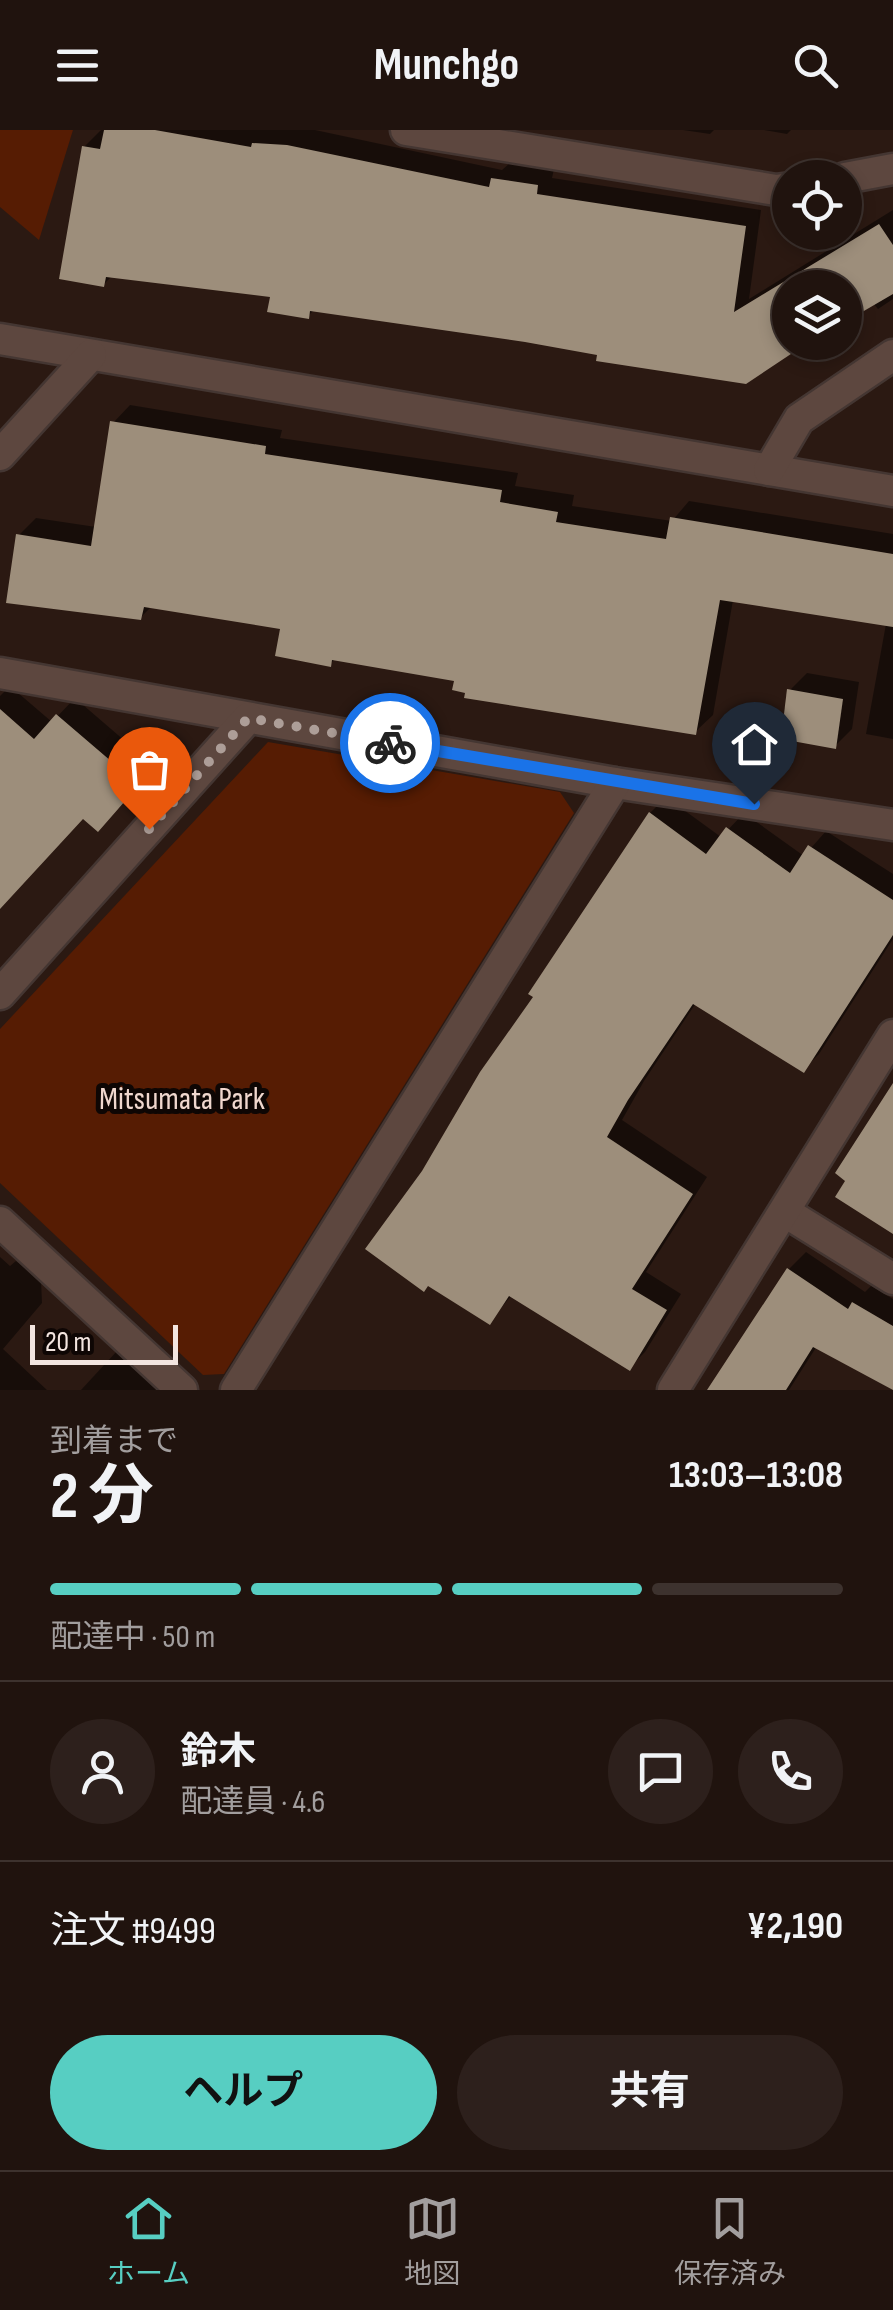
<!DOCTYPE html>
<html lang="ja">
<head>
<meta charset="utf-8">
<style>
  body { margin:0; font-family:"Sofia Sans Condensed","Noto Sans JP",sans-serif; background:#2d201c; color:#f1f3f6; height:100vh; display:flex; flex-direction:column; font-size:38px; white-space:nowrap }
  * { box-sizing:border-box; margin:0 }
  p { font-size:32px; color:#a29e9e }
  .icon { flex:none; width:55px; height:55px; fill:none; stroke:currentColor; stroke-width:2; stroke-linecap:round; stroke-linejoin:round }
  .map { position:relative; height:1260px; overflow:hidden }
  .details { display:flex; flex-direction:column; background:#20130e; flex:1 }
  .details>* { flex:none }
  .tools { position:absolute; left:772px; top:30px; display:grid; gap:20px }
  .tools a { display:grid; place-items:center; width:90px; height:90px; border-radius:50%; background:#20130e; box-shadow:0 5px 15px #0003,0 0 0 2px #3d322e; font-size:50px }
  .scale { position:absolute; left:30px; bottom:25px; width:148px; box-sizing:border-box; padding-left:10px; border:5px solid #f3e5e0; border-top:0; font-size:28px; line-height:35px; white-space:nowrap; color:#f3e5e0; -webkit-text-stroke:8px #0e0604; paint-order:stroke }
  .pin { position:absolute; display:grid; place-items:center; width:85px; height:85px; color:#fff; margin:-102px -42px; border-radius:50% 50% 50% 0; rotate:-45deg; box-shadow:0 0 10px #0007 }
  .pin .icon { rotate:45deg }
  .courier { position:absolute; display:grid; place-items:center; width:100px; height:100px; margin:-50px; border:8px solid #1a73e8; border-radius:50%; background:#fff; color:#222; box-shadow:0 2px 12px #0007 }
  .headline em { font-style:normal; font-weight:700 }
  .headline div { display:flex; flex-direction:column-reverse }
  .headline { display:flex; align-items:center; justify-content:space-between; height:170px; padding:0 50px }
  h1 { font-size:65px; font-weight:700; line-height:75px }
  .bar { display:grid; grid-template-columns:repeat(4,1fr); gap:15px 10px; align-content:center; height:120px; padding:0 50px }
  .bar i { height:12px; border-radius:8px; background:#3d322e }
  .bar .on { background:#57cec2 }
  .bar p { grid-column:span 4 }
  .line { display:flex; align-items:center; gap:25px; padding:0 50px; border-top:2px solid #3d322e }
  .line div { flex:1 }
  .round { display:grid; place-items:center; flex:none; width:105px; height:105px; border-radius:52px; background:#2d201c }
  .cta { display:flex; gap:20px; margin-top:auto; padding:20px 50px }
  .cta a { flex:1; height:115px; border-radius:60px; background:#57cec2; color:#111; font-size:40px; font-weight:700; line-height:115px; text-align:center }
  .cta a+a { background:#2d201c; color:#f1f3f6 }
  header { display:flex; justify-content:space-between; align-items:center; height:130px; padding:0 50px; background:#20130e; font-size:45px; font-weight:700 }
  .tabs { display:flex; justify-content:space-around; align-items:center; height:140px; border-top:2px solid #3d322e; background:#20130e; font-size:28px; color:#a29e9e }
  .tabs a { display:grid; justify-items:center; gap:5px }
  .tabs .on { color:#57cec2 }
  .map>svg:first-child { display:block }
</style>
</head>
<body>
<header><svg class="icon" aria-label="menu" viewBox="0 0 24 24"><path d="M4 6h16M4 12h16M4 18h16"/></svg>Munchgo<svg class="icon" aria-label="search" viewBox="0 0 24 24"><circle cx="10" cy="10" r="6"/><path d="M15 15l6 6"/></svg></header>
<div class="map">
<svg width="893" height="1260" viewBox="0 0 893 1260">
  <rect width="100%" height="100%" fill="#2b1912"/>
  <g fill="#561c03">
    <polygon points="0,0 73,0 39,110 0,77"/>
    <polygon points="268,612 560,662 574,683 224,1244 203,1245 0,1053 0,899"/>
  </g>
  <g fill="#0007">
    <polygon points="101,0 315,0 502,40 510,33 554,39 552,48 761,80 749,169 893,80 893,169 878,179 873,173 845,190 845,158 790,158 790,212 809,212 745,252 600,223 315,179 308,186 272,165 113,145 104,154 84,17"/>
    <polygon points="683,0 714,0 710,4"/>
    <polygon points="764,0 791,0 787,4"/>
    <polygon points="130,275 282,300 280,308 518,343 515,356 574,365 572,376 672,391 689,371 893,404 893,609 866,604 886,494 733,470 713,585 695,602 457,549 336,528 330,534 283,497 153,475 140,488 19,405 36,388 96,397 113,293"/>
    <polygon points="807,543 859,552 852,599 835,616 790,560"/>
    <polygon points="10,556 52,592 75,568 154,636 114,681 83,686 0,773 0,566"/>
    <polygon points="666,667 721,707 744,683 804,726 826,701 893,744 893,809 819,924 803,940 696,873 644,951 622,990 707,1047 646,1142 681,1164 645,1222 629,1238 512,1165 489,1192 424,1042 650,683"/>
    <polygon points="806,1122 865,1162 871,1156 893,1169 893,1260 817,1216 789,1260 709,1260 789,1139"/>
    <polygon points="0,1127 10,1136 16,1131 41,1150 42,1173 3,1219 47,1260 0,1260"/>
    <polygon points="117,1221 161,1260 81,1260"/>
  </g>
  <g fill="#9d8e7b">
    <polygon points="104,0 155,0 251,17 252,13 287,15 489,57 491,48 538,55 537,64 746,96 734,182 879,94 893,115 893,164 845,192 845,158 790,158 790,212 809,212 746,254 596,231 597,225 525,212 310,181 309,189 267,182 270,167 106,147 104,157 59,149 82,16 100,19"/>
    <polygon points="110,291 266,316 265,324 502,360 500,372 558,382 556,392 666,409 670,387 893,424 893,497 720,470 696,605 464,568 465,563 452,560 454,551 332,530 331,537 275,526 280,499 144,477 141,490 6,473 16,404 91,416"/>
    <polygon points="787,559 843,569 836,619 781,609"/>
    <polygon points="0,579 34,609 56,584 139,655 98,702 83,689 0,779"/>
    <polygon points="649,682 706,724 726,697 790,743 808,715 893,770 893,805 804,943 693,874 628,970 607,1007 693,1064 632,1159 667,1180 630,1241 509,1166 490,1195 428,1156 424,1162 365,1119 422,1041 480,942 533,867 528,864"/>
    <polygon points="893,953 893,1104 835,1067 845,1051 835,1043"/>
    <polygon points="787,1138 848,1179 852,1172 893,1196 893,1260 813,1217 786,1260 707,1260"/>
  </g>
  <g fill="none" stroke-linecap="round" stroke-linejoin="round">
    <defs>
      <g id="minor">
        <polyline points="406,0 776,60 790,58"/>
        <polyline points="845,48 893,39"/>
        <polyline points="0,209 893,361"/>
        <polyline points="0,325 91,225"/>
        <polyline points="769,340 799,289 893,225"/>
        <polyline points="0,543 615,653 893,695"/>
        <polyline points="0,864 248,588"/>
        <polyline points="785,1082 893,1149"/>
        <polyline points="0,1092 182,1260"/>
        <polyline points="236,1260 615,653"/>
        <polyline points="673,1260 893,905"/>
      </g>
    </defs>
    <use href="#minor" stroke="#443632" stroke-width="35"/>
    <use href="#minor" stroke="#5d473f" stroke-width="30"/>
  </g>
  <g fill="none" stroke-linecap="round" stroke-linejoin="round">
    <polyline stroke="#ad9e98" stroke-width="10" stroke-dasharray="0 18" points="149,699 248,588 390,613"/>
    <polyline stroke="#1a73e8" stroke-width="12" points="390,613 754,674"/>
  </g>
  <g text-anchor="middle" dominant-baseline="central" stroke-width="10" stroke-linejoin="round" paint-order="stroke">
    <g font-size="32" fill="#f0d7ce" stroke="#0e0604">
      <text x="182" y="969">Mitsumata Park</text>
    </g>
  </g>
</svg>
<div class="tools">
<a><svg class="icon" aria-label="locate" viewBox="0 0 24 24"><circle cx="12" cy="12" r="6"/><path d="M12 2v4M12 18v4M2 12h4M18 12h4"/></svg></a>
<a><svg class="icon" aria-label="layers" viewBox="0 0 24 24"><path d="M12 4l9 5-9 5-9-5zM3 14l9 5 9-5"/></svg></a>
</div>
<div class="scale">20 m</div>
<div class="pin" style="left:149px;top:699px;background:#ea580c"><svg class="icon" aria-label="bag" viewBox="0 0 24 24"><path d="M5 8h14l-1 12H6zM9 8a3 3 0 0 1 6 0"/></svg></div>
<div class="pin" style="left:754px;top:674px;background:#1f2937"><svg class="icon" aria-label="home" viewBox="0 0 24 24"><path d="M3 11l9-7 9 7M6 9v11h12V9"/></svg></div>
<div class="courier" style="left:390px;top:613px"><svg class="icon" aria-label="bike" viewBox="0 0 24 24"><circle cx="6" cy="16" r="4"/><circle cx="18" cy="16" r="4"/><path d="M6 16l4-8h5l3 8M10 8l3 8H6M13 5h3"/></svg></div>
</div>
<section class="details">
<div class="headline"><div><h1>2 分</h1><p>到着まで</p></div><em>13:03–13:08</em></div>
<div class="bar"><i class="on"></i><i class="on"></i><i class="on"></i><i></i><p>配達中 · 50 m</p></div>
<div class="line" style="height:180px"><a class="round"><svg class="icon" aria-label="person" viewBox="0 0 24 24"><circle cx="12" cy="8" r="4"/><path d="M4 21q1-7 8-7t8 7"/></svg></a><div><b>鈴木</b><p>配達員 · 4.6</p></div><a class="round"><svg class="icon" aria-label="chat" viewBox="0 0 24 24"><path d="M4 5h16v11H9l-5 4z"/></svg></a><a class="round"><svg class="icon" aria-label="phone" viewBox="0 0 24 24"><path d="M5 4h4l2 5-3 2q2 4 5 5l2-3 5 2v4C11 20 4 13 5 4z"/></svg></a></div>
<div class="line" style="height:130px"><div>注文 #9499</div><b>¥2,190</b></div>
<div class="cta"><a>ヘルプ</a><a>共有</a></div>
</section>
<nav class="tabs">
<a class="on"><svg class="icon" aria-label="home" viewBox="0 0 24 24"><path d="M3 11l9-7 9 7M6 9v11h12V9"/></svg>ホーム</a>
<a><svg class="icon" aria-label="map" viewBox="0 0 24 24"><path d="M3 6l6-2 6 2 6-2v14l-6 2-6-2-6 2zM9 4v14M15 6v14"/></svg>地図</a>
<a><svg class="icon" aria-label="saved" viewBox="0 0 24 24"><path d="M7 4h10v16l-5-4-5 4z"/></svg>保存済み</a>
</nav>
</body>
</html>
